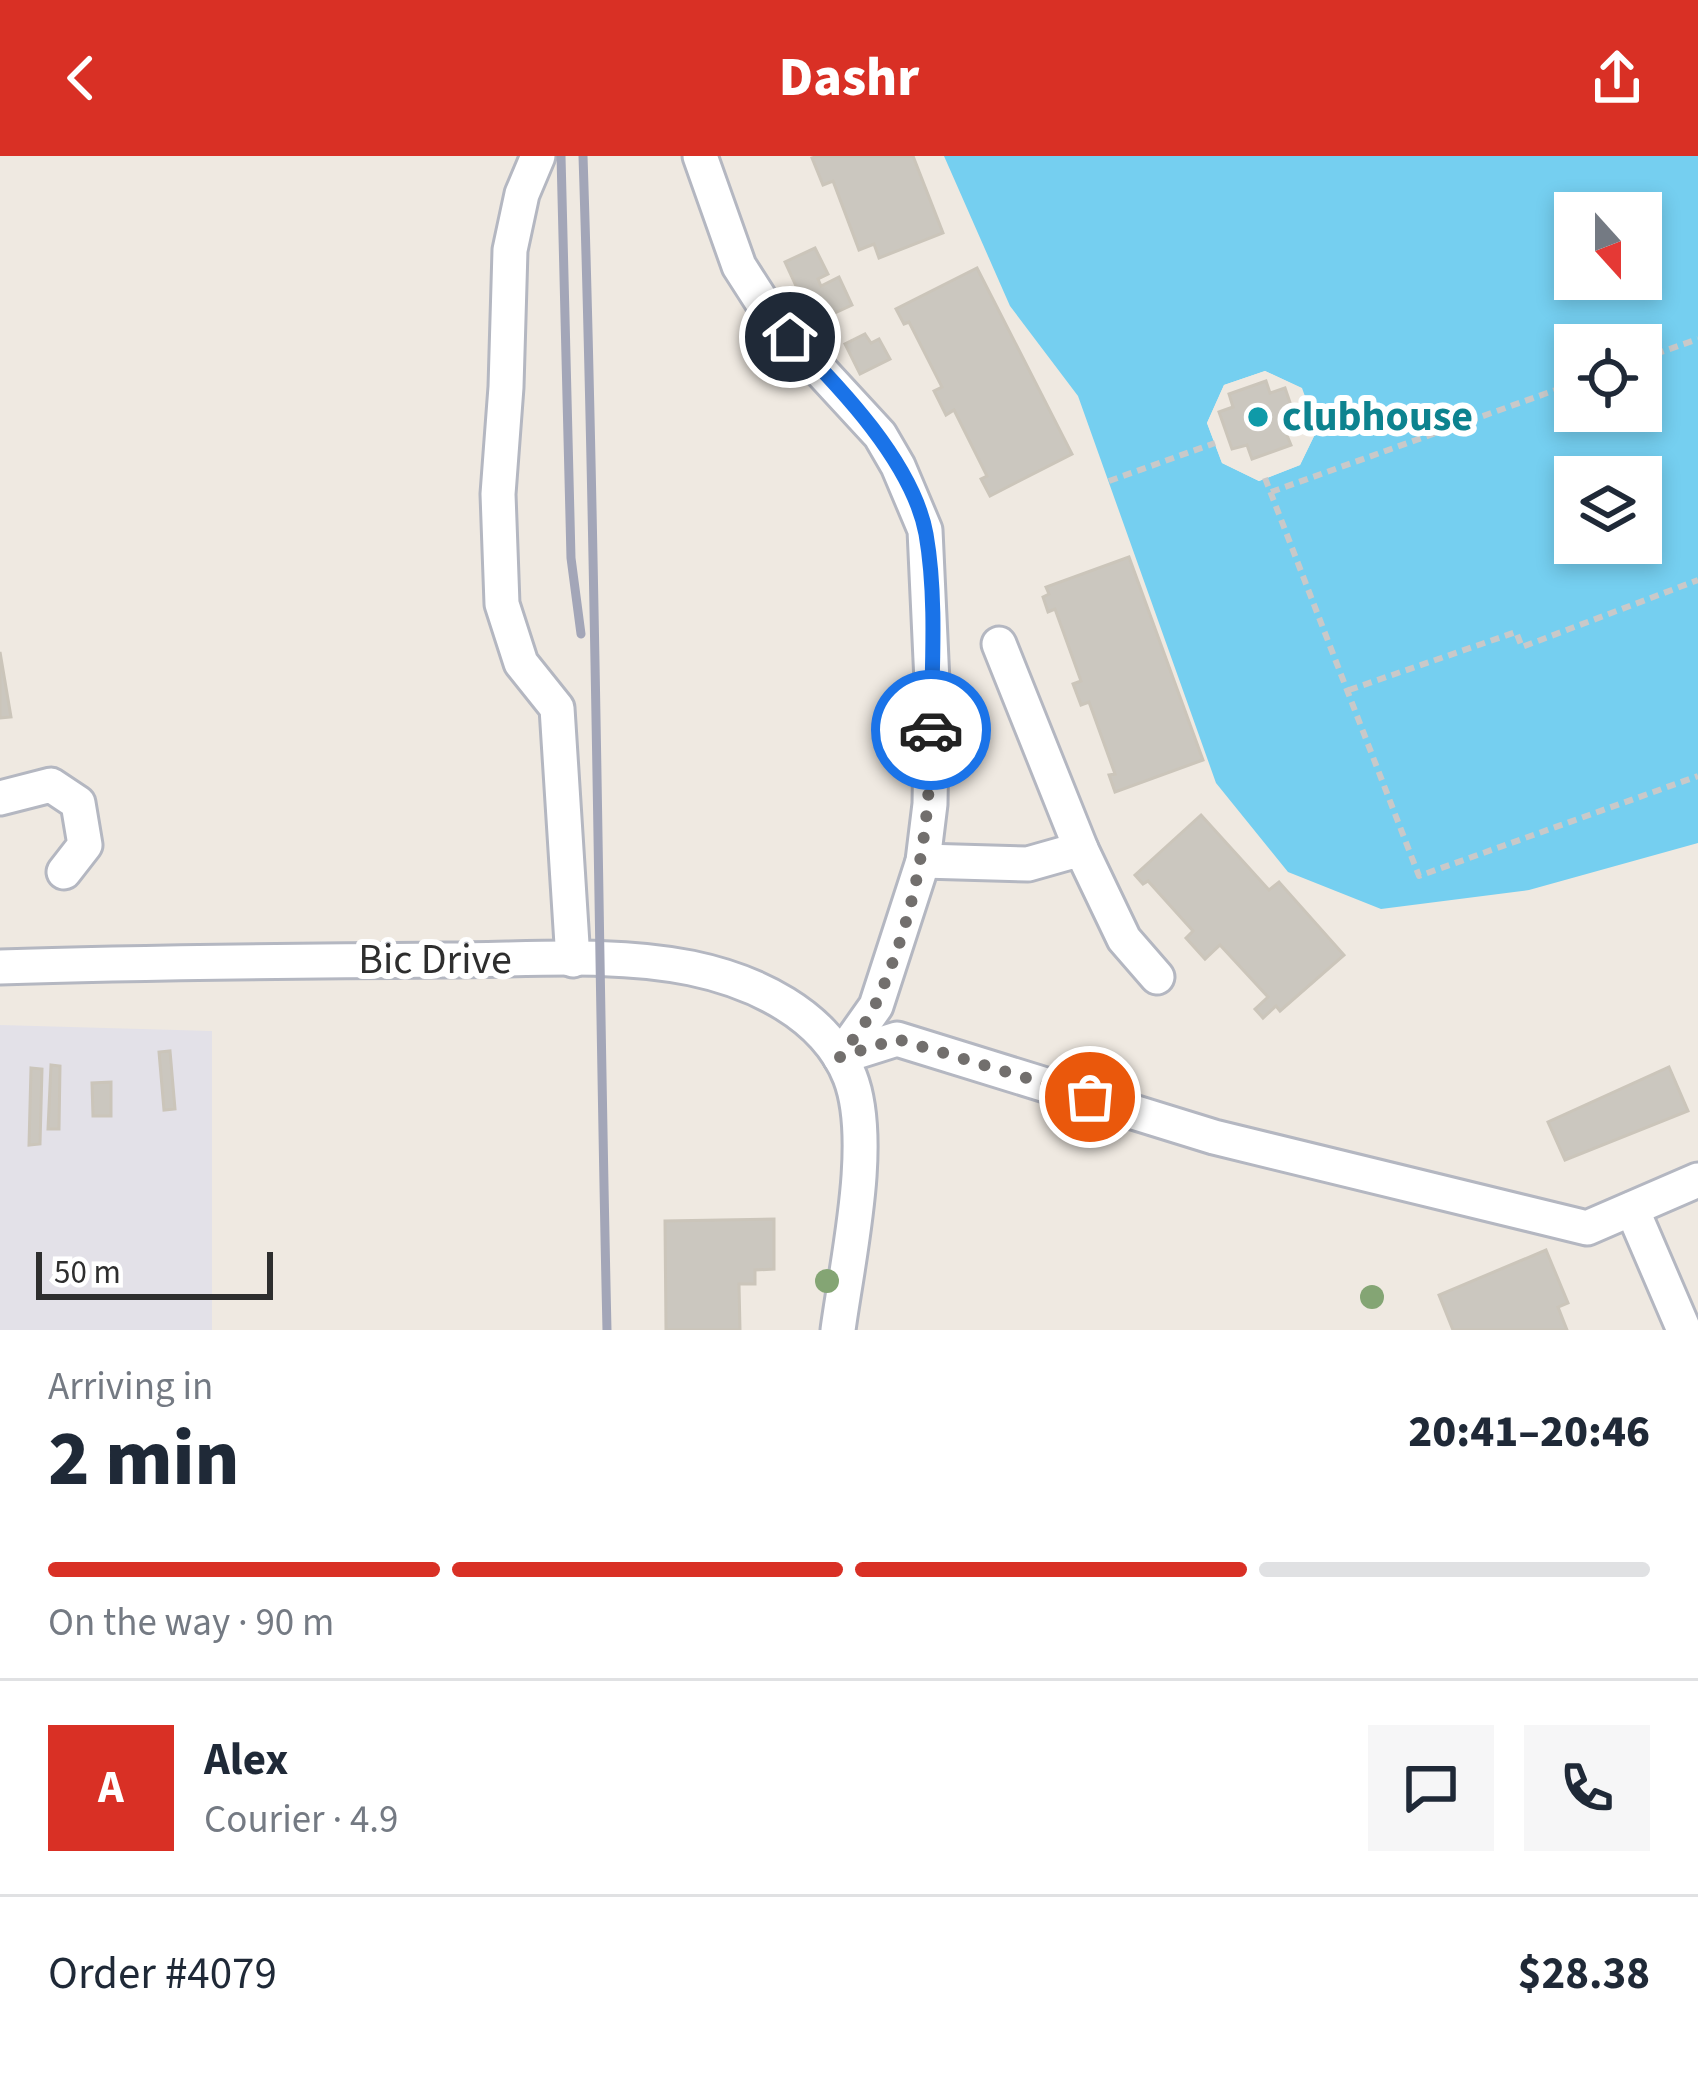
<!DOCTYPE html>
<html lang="en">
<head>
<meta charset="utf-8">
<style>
  body { margin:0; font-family:"Source Sans 3",sans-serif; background:#f6f6f7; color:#1f2937; height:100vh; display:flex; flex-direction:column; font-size:45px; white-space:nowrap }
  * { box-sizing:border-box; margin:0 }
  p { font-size:39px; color:#747a83 }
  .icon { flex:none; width:66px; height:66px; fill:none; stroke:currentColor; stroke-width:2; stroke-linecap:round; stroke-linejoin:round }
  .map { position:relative; height:1174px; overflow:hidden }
  .panel { display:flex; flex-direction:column; background:#fff; flex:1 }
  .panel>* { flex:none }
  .needle { width:78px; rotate:159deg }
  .fabs { position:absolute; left:1554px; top:36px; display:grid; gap:24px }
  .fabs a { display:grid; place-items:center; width:108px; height:108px; border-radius:0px; background:#fff; box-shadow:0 6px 18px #0003; font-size:60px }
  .scale { position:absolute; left:36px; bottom:30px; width:237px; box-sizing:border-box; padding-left:12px; border:6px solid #2e2e2e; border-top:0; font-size:33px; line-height:42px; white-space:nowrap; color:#2e2e2e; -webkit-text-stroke:9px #fff; paint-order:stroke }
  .pin { position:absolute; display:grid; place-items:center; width:102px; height:102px; color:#fff; margin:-51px; border:6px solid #fff; border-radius:50%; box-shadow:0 3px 12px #0007 }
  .courier { position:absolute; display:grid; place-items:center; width:120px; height:120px; margin:-60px; border:9px solid #1a73e8; border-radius:50%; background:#fff; color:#222; box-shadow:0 3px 15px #0007 }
  .head em { font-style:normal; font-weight:800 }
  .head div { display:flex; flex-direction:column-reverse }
  .head { display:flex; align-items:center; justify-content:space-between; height:204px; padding:0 48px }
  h1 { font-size:78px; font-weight:800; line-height:90px }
  .bar { display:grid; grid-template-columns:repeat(4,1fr); gap:18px 12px; align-content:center; height:144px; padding:0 48px }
  .bar i { height:15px; border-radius:9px; background:#e0e1e3 }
  .bar .current { background:#d93025 }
  .bar p { grid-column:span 4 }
  .line { display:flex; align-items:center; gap:30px; padding:0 48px; border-top:3px solid #e0e1e3 }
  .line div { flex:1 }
  .round { display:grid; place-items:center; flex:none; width:126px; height:126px; border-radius:0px; background:#f6f6f7 }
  header { display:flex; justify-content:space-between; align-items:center; height:156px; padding:0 48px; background:#d93025; color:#fff; font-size:54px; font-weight:800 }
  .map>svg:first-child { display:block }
</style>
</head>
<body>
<header><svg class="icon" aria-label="back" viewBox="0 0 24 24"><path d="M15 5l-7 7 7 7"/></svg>Dashr<svg class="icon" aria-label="share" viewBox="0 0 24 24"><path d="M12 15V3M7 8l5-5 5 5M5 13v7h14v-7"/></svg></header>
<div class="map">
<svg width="1698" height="1174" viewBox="0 0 1698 1174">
  <rect width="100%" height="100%" fill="#efe9e1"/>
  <polygon fill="#e3e1e8" points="0,869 212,875 212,1174 0,1174"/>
  <path fill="#75cff0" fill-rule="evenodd" d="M944 0H1698V687L1529 734 1381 753 1288 716 1216 627 1078 240 1010 150ZM1575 57H1641V123H1575ZM1575 189H1641V255H1575ZM1265 215 1301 232 1317 274 1300 309 1259 325 1222 307 1207 267 1224 229ZM1575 321H1641V387H1575Z"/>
  <path fill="#efe9e1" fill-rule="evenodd" d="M1265 215 1302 232 1317 274 1300 309 1259 325 1222 307 1207 267 1224 229ZM1264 221 1297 237 1311 274 1296 304 1259 318 1227 303 1213 267 1228 234Z"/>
  <g fill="#cbc7bf" stroke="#cbc5ba" stroke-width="3">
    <polygon points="818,0 913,0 943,77 879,102 874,88 859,94 833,25 823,29 812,2"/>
    <polygon points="815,92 828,118 818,123 821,130 839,121 852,149 813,167 785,106"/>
    <polygon points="977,112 1072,298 990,340 981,323 987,320 954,254 946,259 934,235 942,231 909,166 904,168 896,153"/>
    <polygon points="865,178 871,187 879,183 890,203 860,218 845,188"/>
    <polygon points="1266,225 1270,237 1285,232 1297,267 1284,272 1291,289 1252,303 1247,289 1232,293 1219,256 1233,251 1229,238"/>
    <polygon points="1129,401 1203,604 1115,636 1109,619 1115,618 1089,546 1081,549 1073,528 1081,525 1055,453 1048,456 1043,441 1049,438 1046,431"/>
    <polygon points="0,496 11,561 0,562"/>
    <polygon points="1201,659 1269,734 1279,726 1344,799 1280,855 1276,850 1263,862 1255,853 1268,841 1220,789 1205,803 1186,782 1193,775 1148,725 1143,728 1135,719"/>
    <polygon points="170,895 175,953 164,954 159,896"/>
    <polygon points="51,909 60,910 59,973 48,973"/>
    <polygon points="1669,911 1688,955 1565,1004 1548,966"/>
    <polygon points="31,912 42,913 40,988 29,989"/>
    <polygon points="111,926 111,960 93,960 92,927"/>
    <polygon points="774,1063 774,1113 755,1114 755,1128 739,1128 740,1174 666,1174 665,1065"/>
    <polygon points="1546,1094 1568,1147 1558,1151 1567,1174 1453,1174 1439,1139"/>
  </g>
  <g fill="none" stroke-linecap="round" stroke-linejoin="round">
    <defs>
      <g id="minor">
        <polyline points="538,0 522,38 510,94 506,231 498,338 502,448 521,507 557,552 573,804"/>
        <polyline points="700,0 739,110 773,163 880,279 898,310 925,374 932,526 930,648 923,705 876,850 840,901"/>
        <polyline points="999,488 1081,693"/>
        <polyline points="0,642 51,629 78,647 85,689 64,716"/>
        <polyline points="923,705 1028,708 1081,693 1124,783 1157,821"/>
        <path d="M0 811C149 806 297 805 446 804 527 804 612 796 691 812 754 825 825 858 850 921 875 985 847 1106 838 1174"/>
        <polyline points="840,901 897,883 1214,981 1587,1072 1698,1024"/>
        <polyline points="1632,1053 1684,1174"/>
      </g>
    </defs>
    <use href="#minor" stroke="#b4b7c1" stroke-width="39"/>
    <g stroke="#c9c9c9" stroke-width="6" stroke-dasharray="9 6" stroke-linecap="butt">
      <polyline points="1641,203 1698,183"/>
      <polyline points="1265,322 1419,720 1698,620"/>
      <polyline points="1109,325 1215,287"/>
      <polyline points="1271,336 1575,227"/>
      <polyline points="1349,534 1516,476 1522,491 1698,424"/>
    </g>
    <use href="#minor" stroke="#fff" stroke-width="33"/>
    <g stroke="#a3a6b8" stroke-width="9">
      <polyline points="561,0 571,402 581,478"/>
      <path d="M583 0C596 391 598 783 607 1174"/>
    </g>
  </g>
  <g fill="#84a574">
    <circle cx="827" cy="1125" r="12"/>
    <circle cx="1372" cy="1141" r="12"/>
  </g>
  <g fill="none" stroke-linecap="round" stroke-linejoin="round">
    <path stroke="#726f6d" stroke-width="12" stroke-dasharray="0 21.6" d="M931 574C930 672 917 756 876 847 868 866 852 884 840 901L897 883 1090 941"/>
    <path stroke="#1a73e8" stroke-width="15" d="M790 181C840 231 913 307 926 378 937 441 932 510 931 574"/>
  </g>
  <circle fill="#0f9aa8" stroke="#fff" stroke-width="4.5" cx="1258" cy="261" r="12"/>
  <g text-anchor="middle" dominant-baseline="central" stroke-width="12" stroke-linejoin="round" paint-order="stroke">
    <g font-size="42" font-weight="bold" fill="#0d838f" stroke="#fff" text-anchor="start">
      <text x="1282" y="261">clubhouse</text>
    </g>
    <g font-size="42" fill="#2e2e2e" stroke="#fff">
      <text x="435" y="804">Bic Drive</text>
    </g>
  </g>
</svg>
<div class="fabs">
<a><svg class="needle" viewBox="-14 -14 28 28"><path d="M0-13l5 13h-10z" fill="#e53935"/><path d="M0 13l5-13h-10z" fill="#747a83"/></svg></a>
<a><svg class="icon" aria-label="locate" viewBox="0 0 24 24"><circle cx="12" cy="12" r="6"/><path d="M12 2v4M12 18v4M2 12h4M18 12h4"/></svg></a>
<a><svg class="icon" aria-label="layers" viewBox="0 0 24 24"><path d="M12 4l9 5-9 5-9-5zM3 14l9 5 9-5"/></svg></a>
</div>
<div class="scale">50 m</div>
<div class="pin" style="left:1090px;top:941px;background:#ea580c"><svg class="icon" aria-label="bag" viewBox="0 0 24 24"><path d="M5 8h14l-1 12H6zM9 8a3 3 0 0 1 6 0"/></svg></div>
<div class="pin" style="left:790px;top:181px;background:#1f2937"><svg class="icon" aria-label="home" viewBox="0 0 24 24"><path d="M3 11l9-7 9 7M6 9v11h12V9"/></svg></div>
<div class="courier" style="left:931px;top:574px"><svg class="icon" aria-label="car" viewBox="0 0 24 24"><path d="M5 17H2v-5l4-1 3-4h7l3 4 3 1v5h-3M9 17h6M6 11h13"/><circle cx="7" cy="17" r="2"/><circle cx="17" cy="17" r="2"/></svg></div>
</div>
<section class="panel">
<div class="head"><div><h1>2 min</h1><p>Arriving in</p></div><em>20:41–20:46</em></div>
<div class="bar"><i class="current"></i><i class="current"></i><i class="current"></i><i></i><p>On the way · 90 m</p></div>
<div class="line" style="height:216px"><b class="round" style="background:#d93025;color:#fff">A</b><div><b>Alex</b><p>Courier · 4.9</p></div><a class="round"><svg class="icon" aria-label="chat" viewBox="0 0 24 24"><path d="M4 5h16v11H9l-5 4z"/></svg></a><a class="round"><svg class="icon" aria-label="phone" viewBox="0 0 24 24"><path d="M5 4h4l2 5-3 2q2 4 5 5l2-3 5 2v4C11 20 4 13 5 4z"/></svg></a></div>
<div class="line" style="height:156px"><div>Order #4079</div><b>$28.38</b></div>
</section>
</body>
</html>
